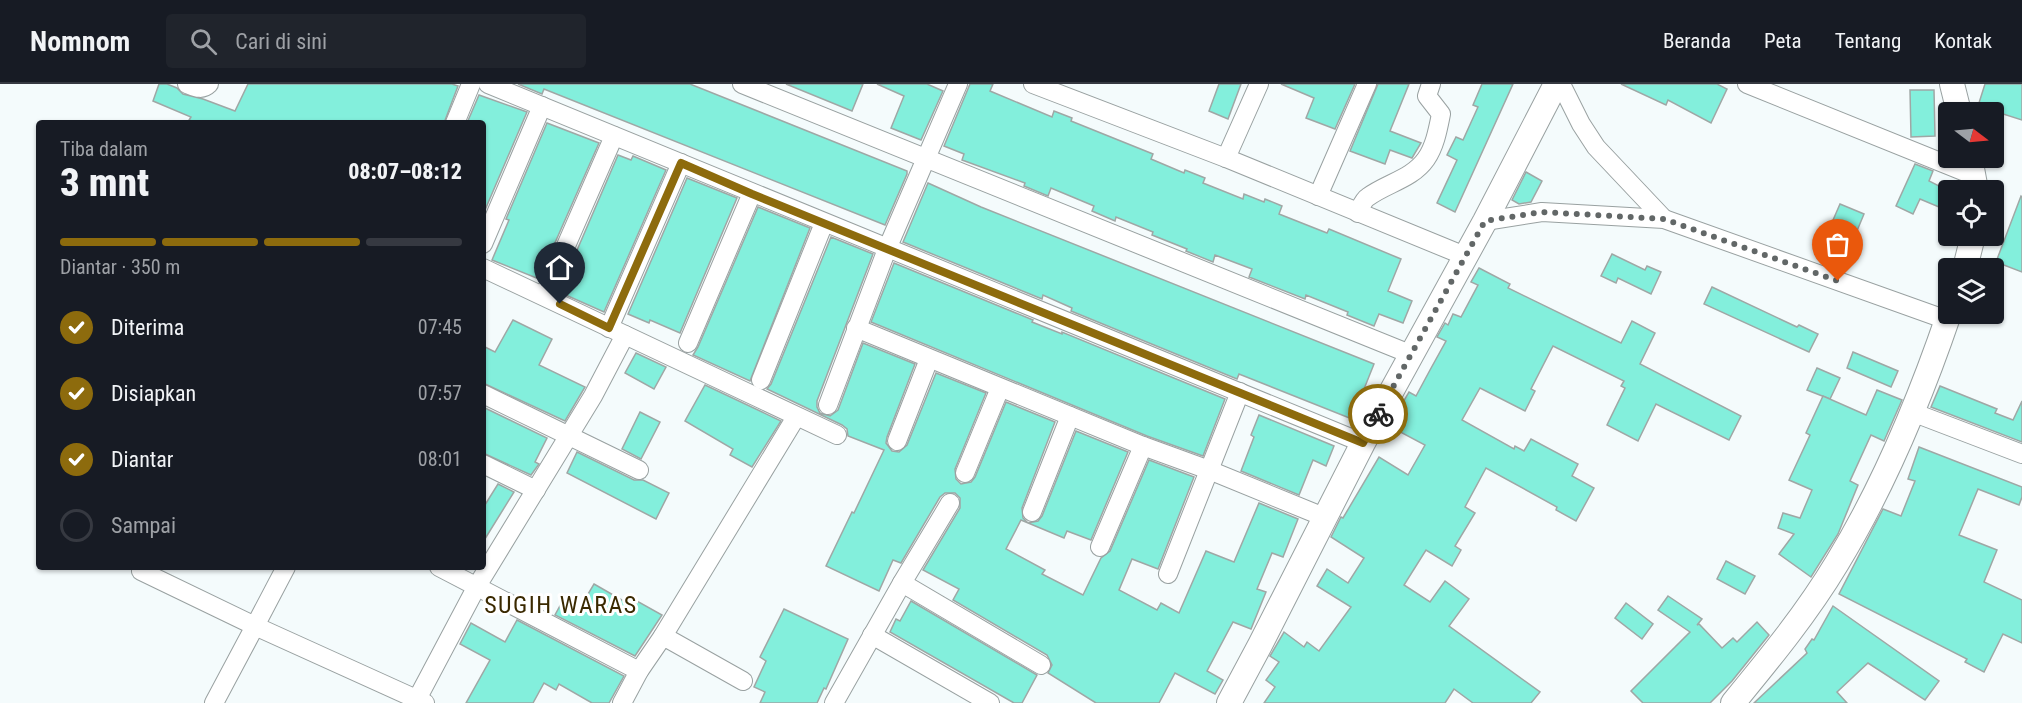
<!DOCTYPE html>
<html lang="id">
<head>
<meta charset="utf-8">
<style>
  body { margin:0; font-family:"Roboto Condensed",sans-serif; background:#20242c; color:#f1f3f6; height:100vh; display:flex; flex-direction:column; font-size:22px; white-space:nowrap }
  * { box-sizing:border-box; margin:0 }
  p { font-size:20px; color:#9ea1a6 }
  .icon { flex:none; width:33px; height:33px; fill:none; stroke:currentColor; stroke-width:2; stroke-linecap:round; stroke-linejoin:round }
  .map { position:relative; flex:1; overflow:hidden }
  .details { position:absolute; left:36px; top:36px; width:450px; height:450px; display:flex; flex-direction:column; background:#171b24; border-radius:6px; box-shadow:0 2px 4px #0004 }
  .details>* { flex:none }
  .needle { width:39px; rotate:106deg }
  .fabs { position:absolute; left:1938px; top:18px; display:grid; gap:12px }
  .fabs a { display:grid; place-items:center; width:66px; height:66px; border-radius:6px; background:#171b24; box-shadow:0 2px 4px #0004; font-size:30px }
  .pin { position:absolute; display:grid; place-items:center; width:51px; height:51px; color:#fff; margin:-62px -26px; border-radius:50% 50% 50% 0; rotate:-45deg; box-shadow:0 0 6px #0007 }
  .pin .icon { rotate:45deg }
  .courier { position:absolute; display:grid; place-items:center; width:60px; height:60px; margin:-30px; border:4px solid #8d6b0d; border-radius:50%; background:#fff; color:#222; box-shadow:0 2px 8px #0007 }
  .headline em { font-style:normal; font-weight:800 }
  .headline div { display:flex; flex-direction:column-reverse }
  .headline { display:flex; align-items:center; justify-content:space-between; height:102px; padding:0 24px }
  h1 { font-size:39px; font-weight:800; line-height:45px }
  .bar { display:grid; grid-template-columns:repeat(4,1fr); gap:9px 6px; align-content:center; height:72px; padding:0 24px }
  .bar i { height:8px; border-radius:4px; background:#363941 }
  .bar .selected { background:#8d6b0d }
  .bar p { grid-column:span 4 }
  ol { padding:0 24px; list-style:none }
  li { display:flex; align-items:center; gap:18px; height:66px }
  li p { margin-inline-start:auto }
  li .icon { padding:6px; border-radius:50%; background:#8d6b0d; color:#fff; stroke-width:4 }
  li:last-child { color:#9ea1a6 }
  li i { width:33px; height:33px; border:3px solid #363941; border-radius:50% }
  header { display:flex; align-items:center; gap:36px; box-sizing:border-box; height:84px; padding:0 30px; background:#171b24; border-bottom:2px solid #363941 }
  header strong { font-size:28px }
  nav { display:flex; gap:33px; margin-inline-start:auto; font-size:21px }
  .search { width:420px; height:54px; background:#20242c; display:flex; align-items:center; gap:15px; box-sizing:border-box; padding:0 21px; border-radius:6px; color:#9ea1a6; font-size:22px }
  .map>svg:first-child { display:block }
</style>
</head>
<body>
<header>
<strong>Nomnom</strong>
<div class="search"><svg class="icon" aria-label="search" viewBox="0 0 24 24"><circle cx="10" cy="10" r="6"/><path d="M15 15l6 6"/></svg>Cari di sini</div>
<nav><a>Beranda</a><a>Peta</a><a>Tentang</a><a>Kontak</a></nav>
</header>
<div class="map">
<svg width="2022" height="619" viewBox="0 0 2022 619">
  <rect width="100%" height="100%" fill="#f4fbfc"/>
  <g fill="#83efdc" stroke="#9fa7a5" stroke-width="1.5">
    <polygon points="159,0 167,0 177,4 183,10 203,15 235,27 248,0 452,0 458,2 444,39 198,39 189,36 191,33 153,17"/>
    <polygon points="518,0 690,0 907,87 907,90 885,141 544,5 542,10"/>
    <polygon points="786,0 863,0 852,27"/>
    <polygon points="877,0 927,0 943,7 921,56 891,44 904,12"/>
    <polygon points="970,0 993,0 990,7 1052,33 1054,27 1072,34 1071,37 1153,70 1151,75 1184,89 1185,86 1205,94 1203,99 1243,115 1244,110 1264,118 1265,115 1282,122 1279,130 1327,149 1329,145 1401,175 1388,207 1412,217 1403,239 1379,230 1374,242 1347,231 1348,228 1306,211 1305,215 1249,193 1252,185 1215,171 1213,178 1186,167 1187,165 1152,151 1153,148 1116,133 1115,137 1092,127 1094,122 1051,104 1048,112 1024,102 1025,99 962,76 964,70 944,62"/>
    <polygon points="1219,0 1241,0 1228,35 1209,27"/>
    <polygon points="1281,0 1355,0 1335,45 1306,34 1314,14"/>
    <polygon points="1378,0 1409,0 1390,47 1421,59 1412,74 1390,66 1385,80 1350,67"/>
    <polygon points="1482,0 1513,0 1455,128 1437,119 1457,76 1447,71 1456,53 1463,56 1478,23 1473,21"/>
    <polygon points="1621,0 1717,0 1727,5 1711,39 1668,16 1666,21"/>
    <polygon points="1985,0 2022,0 2022,36 1978,22"/>
    <polygon points="1910,6 1934,6 1935,52 1911,53"/>
    <polygon points="479,11 527,28 485,126 483,125 483,39 467,39"/>
    <polygon points="547,39 599,59 539,195 492,176 509,136 506,135"/>
    <polygon points="618,71 631,76 633,72 666,86 604,228 559,208"/>
    <polygon points="1915,80 1933,87 1929,97 1947,106 1939,123 1920,115 1913,130 1896,122"/>
    <polygon points="1526,88 1542,97 1531,118 1519,120 1512,116"/>
    <polygon points="687,94 737,114 680,249 650,236 649,239 628,230"/>
    <polygon points="928,99 981,123 1374,280 1352,335 1239,290 1237,295 1071,227 1072,224 1043,211 1042,215 903,158"/>
    <polygon points="2021,112 2022,113 2022,188 1996,178"/>
    <polygon points="1840,120 1864,130 1854,154 1830,143"/>
    <polygon points="758,123 810,144 750,297 693,271 698,263"/>
    <polygon points="831,153 873,170 817,317 817,323 820,329 830,332 838,326 863,259 915,280 887,353 886,359 892,367 899,368 907,361 936,289 986,309 955,385 956,395 961,400 971,398 975,393 1006,318 1055,338 1022,424 1023,434 1028,439 1038,437 1042,432 1076,347 1128,368 1091,456 1067,447 1064,454 1021,436 1006,465 1045,486 1042,490 1083,511 1101,474 1110,467 1149,376 1194,393 1158,485 1132,475 1119,506 1157,526 1161,519 1179,529 1206,467 1234,478 1259,419 1298,435 1283,473 1272,469 1257,505 1266,508 1251,545 1233,538 1207,587 1223,596 1215,610 1175,589 1159,619 1096,619 1048,589 1052,581 1047,571 953,516 959,505 923,486 960,424 960,414 955,409 945,409 940,413 901,479 893,476 879,507 826,482 852,428 854,429 884,366 848,352 847,345 842,341 767,305 771,300"/>
    <polygon points="1612,170 1645,186 1647,182 1661,188 1651,210 1618,194 1616,199 1601,192"/>
    <polygon points="894,179 1033,236 1032,238 1062,250 1062,248 1225,315 1203,372 1147,352 871,238"/>
    <polygon points="1479,184 1510,200 1508,204 1621,259 1632,237 1655,249 1640,280 1741,332 1729,356 1656,320 1638,357 1607,341 1625,304 1621,302 1624,297 1553,262 1531,305 1535,307 1525,327 1480,304 1462,336 1514,365 1515,362 1524,367 1531,355 1578,380 1572,392 1594,404 1576,437 1556,426 1557,423 1486,384 1465,423 1475,429 1455,462 1461,466 1452,482 1426,466 1404,501 1430,518 1445,497 1469,515 1449,542 1540,608 1531,619 1473,619 1454,605 1445,619 1264,619 1275,603 1266,596 1279,578 1270,572 1284,548 1304,563 1307,558 1319,567 1351,523 1317,502 1327,485 1348,499 1364,474 1331,453 1341,433 1343,434 1379,373 1408,391 1425,361 1389,342 1409,308 1416,312 1430,286 1446,257 1437,253 1445,239 1448,241 1453,230 1461,233 1478,201 1471,198"/>
    <polygon points="1712,203 1797,243 1799,241 1818,250 1809,268 1704,220"/>
    <polygon points="513,236 552,255 539,281 585,303 565,337 483,299 483,262 495,268"/>
    <polygon points="1853,268 1898,287 1891,303 1847,284"/>
    <polygon points="636,269 666,283 654,305 625,289"/>
    <polygon points="1817,284 1840,294 1830,315 1807,306"/>
    <polygon points="705,301 781,337 752,383 730,371 733,365 685,337"/>
    <polygon points="1940,302 1997,325 1995,329 2013,336 2022,317 2022,358 1931,323"/>
    <polygon points="1877,306 1902,316 1884,357 1871,351 1850,397 1858,401 1838,450 1811,493 1779,470 1794,450 1778,444 1783,429 1800,434 1812,406 1789,396 1810,351 1806,349 1823,312 1866,331"/>
    <polygon points="483,323 547,354 535,378 539,380 531,391 483,369"/>
    <polygon points="640,328 660,338 641,375 622,365"/>
    <polygon points="1259,331 1334,362 1326,382 1313,376 1299,411 1241,387 1254,353 1251,351"/>
    <polygon points="1919,363 2022,403 2022,413 2019,421 1978,405 1959,451 1997,466 1984,498 2022,516 2022,559 2003,550 1984,588 1965,578 1967,575 1839,510 1883,425 1901,432 1915,397 1908,395"/>
    <polygon points="577,368 634,396 643,396 669,409 656,435 567,389"/>
    <polygon points="498,400 514,408 483,458 483,424"/>
    <polygon points="1726,477 1755,492 1745,510 1717,495"/>
    <polygon points="594,500 634,523 637,517 662,531 635,572 555,531 562,518 578,527"/>
    <polygon points="1668,512 1702,535 1697,541 1699,540 1722,564 1733,554 1737,558 1757,538 1769,551 1732,597 1710,619 1643,619 1631,607 1690,548 1658,526"/>
    <polygon points="911,517 1037,591 1022,619 1014,619 890,548 896,535 900,537"/>
    <polygon points="1626,519 1653,540 1642,555 1615,534"/>
    <polygon points="1833,522 1939,597 1925,616 1868,579 1837,608 1847,619 1754,619 1807,569 1805,565 1812,555 1814,556"/>
    <polygon points="784,525 848,555 826,605 824,604 817,619 760,619 765,608 754,603 766,577 760,573"/>
    <polygon points="517,536 624,592 609,619 592,619 559,600 556,606 544,599 533,619 466,619 490,576 460,560 471,539 505,558"/>
  </g>
  <g fill="none" stroke-linecap="round" stroke-linejoin="round">
    <defs>
      <g id="street">
        <path d="M187 0C195 3 202 7 209 0"/>
        <polyline points="488,0 1363,359"/>
        <polyline points="742,0 1410,270"/>
        <polyline points="1033,0 1226,74 1465,172"/>
        <polyline points="1561,0 1581,40 1596,63 1664,135"/>
        <polyline points="1747,0 1975,92"/>
        <polyline points="455,39 471,0"/>
        <polyline points="1226,74 1259,0"/>
        <polyline points="1318,112 1367,0"/>
        <path d="M1358 129C1361 123 1363 116 1368 113 1387 99 1412 95 1426 75 1435 62 1438 45 1441 30L1427 12 1431 0"/>
        <polyline points="1485,137 1542,128 1664,135 1947,236"/>
        <polyline points="483,160 542,22"/>
        <polyline points="483,184 837,351"/>
        <polyline points="544,212 614,52"/>
        <polyline points="609,244 681,79"/>
        <polyline points="856,244 1143,362 1209,386 1324,433"/>
        <polyline points="688,259 752,109"/>
        <polyline points="761,296 824,139"/>
        <polyline points="483,310 639,386"/>
        <polyline points="828,321 887,165 958,0"/>
        <polyline points="1912,328 2022,370"/>
        <polyline points="897,357 929,275"/>
        <polyline points="483,380 536,406"/>
        <polyline points="965,389 1000,304"/>
        <polyline points="1032,428 1070,332"/>
        <polyline points="1100,463 1143,362"/>
        <polyline points="286,483 255,542 425,619"/>
        <polyline points="439,483 639,587"/>
        <polyline points="141,487 255,542 214,619"/>
        <polyline points="1168,490 1240,308"/>
        <polyline points="902,499 950,419"/>
        <polyline points="872,551 990,619"/>
        <polyline points="663,552 796,333"/>
        <polyline points="415,619 477,502 593,312 625,251"/>
        <polyline points="622,619 639,587 663,552 743,597"/>
        <polyline points="834,619 902,499 1041,581"/>
      </g>
      <g id="secondary">
        <polyline points="1952,0 1959,28"/>
        <polyline points="1970,74 1976,106"/>
        <polyline points="1965,184 1973,152"/>
        <polyline points="1229,619 1260,561 1363,359 1485,137 1556,0"/>
        <path d="M1733 619C1770 574 1807 529 1837 479 1884 402 1920 315 1949 230"/>
      </g>
    </defs>
    <use href="#street" stroke="#99a1a1" stroke-width="20"/>
    <use href="#secondary" stroke="#99a1a1" stroke-width="26"/>
    <use href="#street" stroke="#fff" stroke-width="18"/>
    <use href="#secondary" stroke="#fff" stroke-width="24"/>
  </g>
  <g fill="none" stroke-linecap="round" stroke-linejoin="round">
    <polyline stroke="#626767" stroke-width="6" stroke-dasharray="0 10.8" points="1378,330 1485,137 1542,128 1664,135 1838,197"/>
    <polyline stroke="#8d6b0d" stroke-width="8" points="560,220 609,244 681,79 752,110 1363,359 1378,330"/>
  </g>
  <g text-anchor="middle" dominant-baseline="central" stroke-width="6" stroke-linejoin="round" paint-order="stroke">
    <g font-size="24" letter-spacing="1.5" fill="#3a2900" stroke="#fff">
      <text x="561" y="521">SUGIH WARAS</text>
    </g>
  </g>
</svg>
<div class="fabs">
<a><svg class="needle" viewBox="-14 -14 28 28"><path d="M0-13l5 13h-10z" fill="#e53935"/><path d="M0 13l5-13h-10z" fill="#9ea1a6"/></svg></a>
<a><svg class="icon" aria-label="locate" viewBox="0 0 24 24"><circle cx="12" cy="12" r="6"/><path d="M12 2v4M12 18v4M2 12h4M18 12h4"/></svg></a>
<a><svg class="icon" aria-label="layers" viewBox="0 0 24 24"><path d="M12 4l9 5-9 5-9-5zM3 14l9 5 9-5"/></svg></a>
</div>
<div class="pin" style="left:1838px;top:197px;background:#ea580c"><svg class="icon" aria-label="bag" viewBox="0 0 24 24"><path d="M5 8h14l-1 12H6zM9 8a3 3 0 0 1 6 0"/></svg></div>
<div class="pin" style="left:560px;top:220px;background:#1f2937"><svg class="icon" aria-label="home" viewBox="0 0 24 24"><path d="M3 11l9-7 9 7M6 9v11h12V9"/></svg></div>
<div class="courier" style="left:1378px;top:330px"><svg class="icon" aria-label="bike" viewBox="0 0 24 24"><circle cx="6" cy="16" r="4"/><circle cx="18" cy="16" r="4"/><path d="M6 16l4-8h5l3 8M10 8l3 8H6M13 5h3"/></svg></div>
<section class="details">
<div class="headline"><div><h1>3 mnt</h1><p>Tiba dalam</p></div><em>08:07–08:12</em></div>
<div class="bar"><i class="selected"></i><i class="selected"></i><i class="selected"></i><i></i><p>Diantar · 350 m</p></div>
<ol>
<li><svg class="icon" aria-label="check" viewBox="0 0 24 24"><path d="M5 12l5 5 9-10"/></svg>Diterima<p>07:45</p></li>
<li><svg class="icon" aria-label="check" viewBox="0 0 24 24"><path d="M5 12l5 5 9-10"/></svg>Disiapkan<p>07:57</p></li>
<li><svg class="icon" aria-label="check" viewBox="0 0 24 24"><path d="M5 12l5 5 9-10"/></svg>Diantar<p>08:01</p></li>
<li><i></i>Sampai</li>
</ol>
</section>
</div>
</body>
</html>
